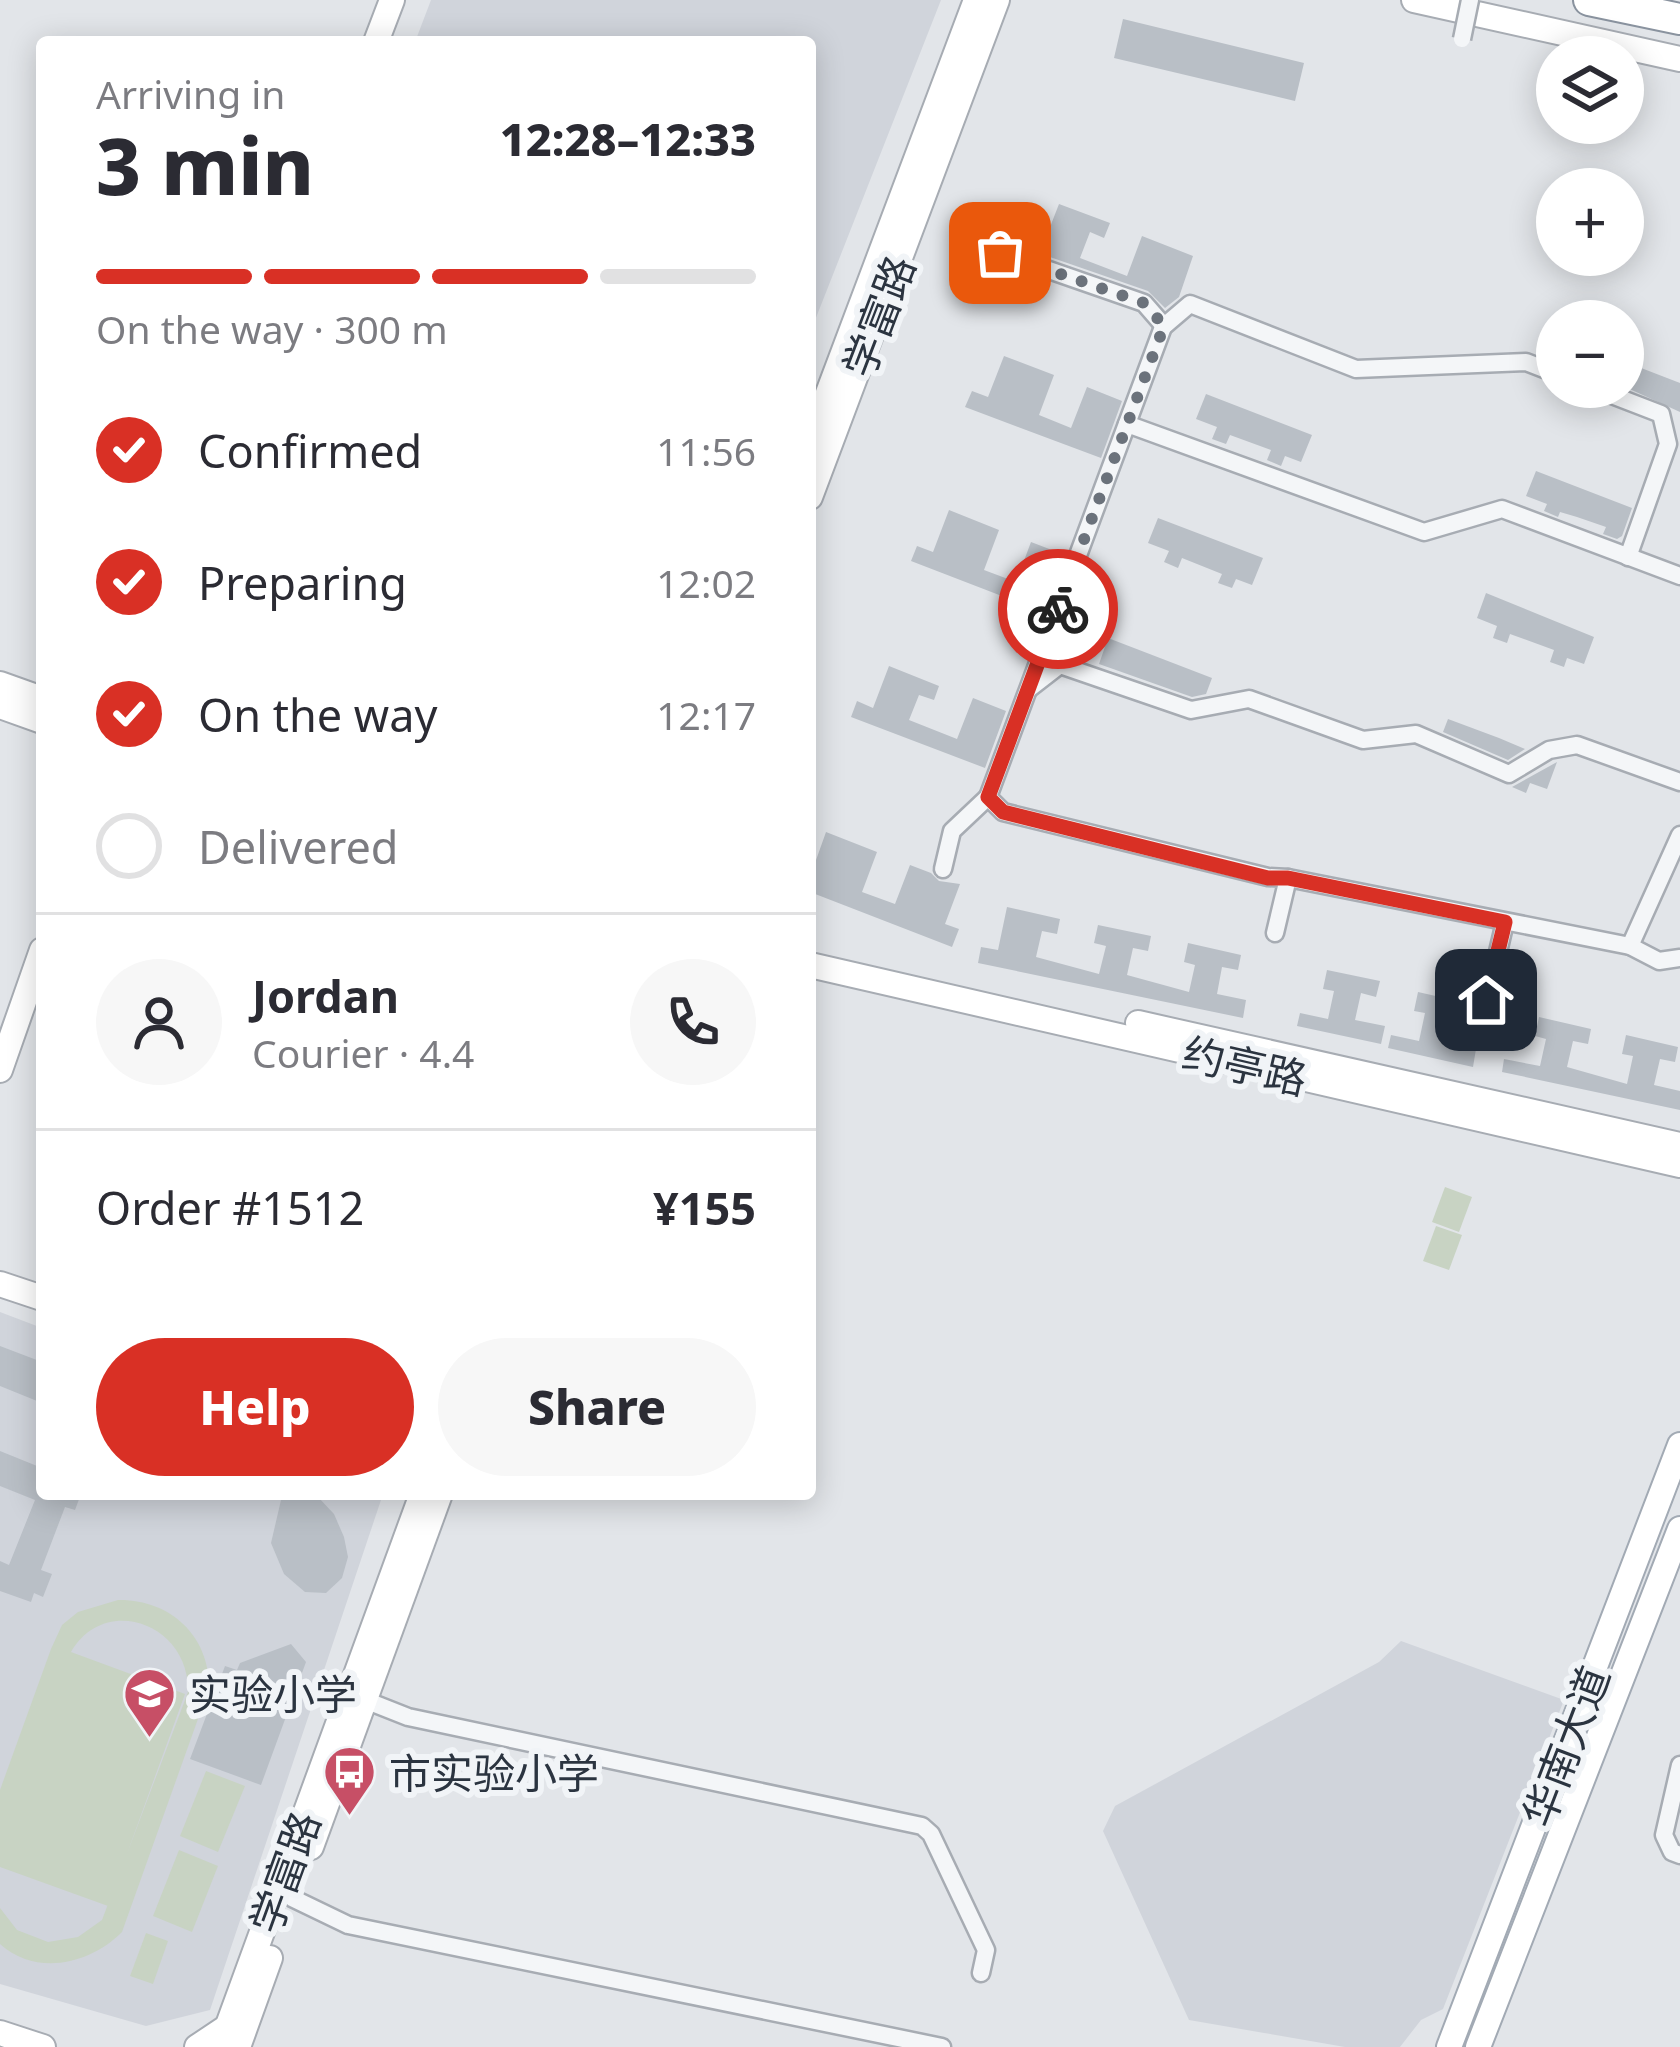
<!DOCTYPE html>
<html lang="en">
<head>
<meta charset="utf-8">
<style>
  body { margin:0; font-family:"Noto Sans","Noto Sans SC",sans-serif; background:#f7f7f7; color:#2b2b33; height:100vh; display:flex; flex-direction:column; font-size:45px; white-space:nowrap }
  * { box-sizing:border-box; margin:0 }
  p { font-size:39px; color:#7c7c81 }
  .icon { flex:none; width:66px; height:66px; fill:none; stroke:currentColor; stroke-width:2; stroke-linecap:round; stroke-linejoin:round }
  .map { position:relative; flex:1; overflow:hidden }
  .drawer { position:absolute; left:36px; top:36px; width:780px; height:1464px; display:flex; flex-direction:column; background:#fff; border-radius:12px; box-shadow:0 6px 30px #0003 }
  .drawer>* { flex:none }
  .buttons { position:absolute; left:1536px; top:36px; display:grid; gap:24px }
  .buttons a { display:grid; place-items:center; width:108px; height:108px; border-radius:50%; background:#fff; box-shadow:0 6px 30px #0003; font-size:60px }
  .pin { position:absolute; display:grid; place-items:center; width:102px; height:102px; color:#fff; margin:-51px; border-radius:24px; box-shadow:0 6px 18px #0006 }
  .courier { position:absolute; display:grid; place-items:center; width:120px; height:120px; margin:-60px; border:9px solid #d93025; border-radius:50%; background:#fff; color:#222; box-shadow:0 3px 15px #0007 }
  .headline em { font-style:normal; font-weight:800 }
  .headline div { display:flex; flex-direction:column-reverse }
  .headline { display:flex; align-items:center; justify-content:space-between; height:204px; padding:0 60px }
  h1 { font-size:78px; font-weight:800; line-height:90px }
  .bar { display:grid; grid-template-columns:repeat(4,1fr); gap:18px 12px; align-content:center; height:144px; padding:0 60px }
  .bar i { height:15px; border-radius:9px; background:#e1e1e2 }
  .bar .current { background:#d93025 }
  .bar p { grid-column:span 4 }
  .line { display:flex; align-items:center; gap:30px; padding:0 60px; border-top:3px solid #e1e1e2 }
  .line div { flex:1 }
  .round { display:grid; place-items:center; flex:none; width:126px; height:126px; border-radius:63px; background:#f7f7f7 }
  ol { padding:0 60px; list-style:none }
  li { display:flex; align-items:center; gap:36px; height:132px }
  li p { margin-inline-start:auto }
  li .icon { padding:12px; border-radius:50%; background:#d93025; color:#fff; stroke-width:4 }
  li:last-child { color:#7c7c81 }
  li i { width:66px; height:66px; border:6px solid #e1e1e2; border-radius:50% }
  .cta { display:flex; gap:24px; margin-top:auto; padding:24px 60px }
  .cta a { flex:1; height:138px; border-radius:72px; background:#d93025; color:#fff; font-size:48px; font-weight:800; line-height:138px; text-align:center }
  .cta a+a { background:#f7f7f7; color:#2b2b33 }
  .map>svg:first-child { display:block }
</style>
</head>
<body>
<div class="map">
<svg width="1680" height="2047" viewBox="0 0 1680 2047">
  <rect width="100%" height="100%" fill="#e2e5e9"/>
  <g fill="#d0d4db">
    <polygon points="431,0 941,0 810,333 810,42 415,42"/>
    <polygon points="0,1312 42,1328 42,1494 383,1494 210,2010 146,2026 0,1984"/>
    <polygon points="1401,1641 1564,1700 1443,2009 1421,2020 1400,2047 1345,2047 1189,2020 1103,1831 1115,1806 1379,1662"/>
  </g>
  <g fill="#c8d3c3">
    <polygon points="1445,1187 1472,1197 1459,1232 1432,1222"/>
    <polygon points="1436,1226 1462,1235 1449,1270 1423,1261"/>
    <path d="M118 1600C170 1599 210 1636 209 1688L122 1932C90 1964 37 1977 0 1944V1908L17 1930 48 1942 78 1937 102 1920 188 1692C190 1624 105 1593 71 1652L185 1694 108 1906 0 1867V1790L51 1649 62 1625 78 1612Z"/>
    <polygon points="206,1771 245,1786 218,1852 180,1836"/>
    <polygon points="179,1850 218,1866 192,1932 153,1916"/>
    <polygon points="146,1933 168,1941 153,1984 130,1976"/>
  </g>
  <g fill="#b9bfc6">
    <polygon points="1123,19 1304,63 1295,101 1114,58"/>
    <polygon points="1059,204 1110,223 1104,238 1090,232 1080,258 1127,276 1142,236 1193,256 1179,297 1165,308 1148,291 1024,248 1027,239 1043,245"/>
    <polygon points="1004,356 1054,375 1039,415 1071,428 1087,387 1122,401 1101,458 965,407 972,391 988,397"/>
    <polygon points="1623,361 1680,383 1680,412 1623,386"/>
    <polygon points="1206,394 1312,435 1301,462 1285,456 1281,466 1267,460 1271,450 1230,435 1226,444 1212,439 1217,427 1196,419"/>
    <polygon points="1536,471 1632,508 1622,536 1617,539 1603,534 1606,527 1577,517 1560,512 1558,517 1544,511 1547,504 1526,496"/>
    <polygon points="949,510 999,530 984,570 1016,582 1031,542 1065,555 1043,612 911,561 917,546 933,552"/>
    <polygon points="1158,518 1263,558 1252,585 1236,579 1232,588 1218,583 1222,574 1182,558 1178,568 1164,562 1169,551 1148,543"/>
    <polygon points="1486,593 1594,637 1584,664 1567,658 1564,667 1550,662 1554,650 1510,634 1507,643 1493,638 1497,626 1477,618"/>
    <polygon points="1108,638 1212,678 1206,694 1192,697 1099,664"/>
    <polygon points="889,666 939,686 934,700 919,695 909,720 957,739 973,698 1006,711 985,768 851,717 857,701 873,708"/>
    <polygon points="1448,719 1499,738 1525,749 1508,760 1443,732"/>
    <polygon points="1557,762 1547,789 1530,783 1526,793 1512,787"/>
    <polygon points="826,832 877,852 862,892 895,904 910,865 931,873 939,881 960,884 945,924 959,929 952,947 810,892 810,877"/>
    <polygon points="1007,907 1060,919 1057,934 1042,931 1036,957 1099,974 1106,946 1094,943 1098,925 1151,936 1148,951 1133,948 1127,975 1189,992 1195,965 1184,962 1188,943 1241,955 1238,970 1222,967 1217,994 1246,1000 1243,1018 978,963 981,947 998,950"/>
    <polygon points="1327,970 1380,981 1376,997 1361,993 1355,1020 1385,1026 1381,1044 1297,1026 1300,1013 1328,1019 1334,991 1323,989"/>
    <polygon points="1418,992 1471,1004 1468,1019 1452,1016 1447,1042 1476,1049 1473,1067 1388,1048 1391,1035 1419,1041 1425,1013 1414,1011"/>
    <polygon points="1539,1017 1591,1029 1588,1044 1573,1041 1567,1067 1627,1084 1633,1056 1622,1054 1626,1035 1678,1047 1675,1062 1660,1059 1654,1085 1680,1091 1680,1110 1502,1072 1504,1059 1540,1066 1546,1039 1535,1036"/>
    <polygon points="0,1346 42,1362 42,1403 0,1386"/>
    <polygon points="0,1451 42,1468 42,1494 81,1494 75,1510 65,1507 41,1570 52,1574 43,1597 34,1593 31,1602 0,1591 0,1561 9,1565 35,1500 0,1486"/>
    <polygon points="292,1494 317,1496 334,1514 344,1537 348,1557 342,1578 326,1593 305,1592 284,1574 271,1543 281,1500"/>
    <polygon points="291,1644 306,1662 261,1785 190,1759 225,1666 237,1670 240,1663"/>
  </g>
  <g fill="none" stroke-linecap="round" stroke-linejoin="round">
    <defs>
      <g id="street">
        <polyline points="1000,253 1144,303 1164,326"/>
        <polyline points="1591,387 1661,414 1668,444 1628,557"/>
        <polyline points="1127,424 1424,532 1502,509 1680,576"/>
        <polyline points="1029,689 1060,665 1191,710 1249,699 1363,740 1416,734 1509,774 1549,750 1577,745 1680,782"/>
        <polyline points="943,869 952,831 988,797"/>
        <polyline points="1288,878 1630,946 1659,961 1680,958"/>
        <polyline points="1275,933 1288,878 1268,877 1003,812 988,797 1163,327 1190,304 1356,369 1526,362 1557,374"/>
        <polyline points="1630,946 1680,835"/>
        <polyline points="1487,999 1505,922"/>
        <polyline points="365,1700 408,1717 922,1826 931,1834 986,1950 981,1973"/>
        <polyline points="1680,1765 1664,1835 1672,1852 1680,1855"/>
        <polyline points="292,1898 348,1925 942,2047"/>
      </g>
      <g id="secondary">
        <polyline points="1414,0 1680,59"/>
        <polyline points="376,42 392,0"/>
        <polyline points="810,441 976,0"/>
        <polyline points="810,497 997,0"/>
        <polyline points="0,684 42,699"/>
        <polyline points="0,706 42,721"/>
        <polyline points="810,965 1680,1165"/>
        <polyline points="1138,1023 1680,1145"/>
        <polyline points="0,1070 42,950"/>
        <polyline points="0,1284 42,1298"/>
        <polyline points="311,1847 440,1494"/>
        <polyline points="0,2033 43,2047"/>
        <polyline points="197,2047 227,2027"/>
        <polyline points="220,2047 422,1494"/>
        <polyline points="238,2047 270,1958"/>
      </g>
      <g id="primary">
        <polyline points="1449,2047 1680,1445"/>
        <polyline points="1478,2047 1680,1529"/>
      </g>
      <polyline id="highway" points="1589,0 1680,19"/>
    </defs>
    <use href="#street" stroke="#a7acb3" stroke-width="21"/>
    <use href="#secondary" stroke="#a7acb3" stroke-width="28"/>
    <use href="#primary" stroke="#a2aab4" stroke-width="28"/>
    <use href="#highway" stroke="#8a939f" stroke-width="34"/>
    <use href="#street" stroke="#f4f6f8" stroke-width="16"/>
    <use href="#secondary" stroke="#fff" stroke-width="24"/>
    <use href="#primary" stroke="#fff" stroke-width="24"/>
    <use href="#highway" stroke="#fff" stroke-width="30"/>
    <defs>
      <polyline id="street-bridge" points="1462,39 1470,0"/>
    </defs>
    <use href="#street-bridge" stroke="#a7acb3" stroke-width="21" stroke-linecap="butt"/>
    <use href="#street-bridge" stroke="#f4f6f8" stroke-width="16"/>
  </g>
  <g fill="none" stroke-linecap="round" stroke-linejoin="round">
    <polyline stroke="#6b727b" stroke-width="12" stroke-dasharray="0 21.6" points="1000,253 1144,303 1164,326 1058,609"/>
    <polyline stroke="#d93025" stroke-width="15" points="1058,609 988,797 1003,812 1268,878 1288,878 1505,922 1486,1000"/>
  </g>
  <defs>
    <symbol id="school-pin" viewBox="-11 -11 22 30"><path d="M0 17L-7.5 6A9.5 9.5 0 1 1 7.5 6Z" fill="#c74f66" stroke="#f1f4f7"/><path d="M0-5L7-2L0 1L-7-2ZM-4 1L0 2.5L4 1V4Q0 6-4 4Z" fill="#fff"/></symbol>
    <symbol id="bus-pin" viewBox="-11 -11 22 30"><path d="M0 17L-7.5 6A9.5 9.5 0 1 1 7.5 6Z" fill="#c74f66" stroke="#f1f4f7"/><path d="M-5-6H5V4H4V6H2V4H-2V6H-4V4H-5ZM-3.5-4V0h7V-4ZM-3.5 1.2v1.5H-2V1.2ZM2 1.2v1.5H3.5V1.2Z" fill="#fff"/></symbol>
  </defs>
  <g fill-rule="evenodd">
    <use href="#school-pin" x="120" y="1664" width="59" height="81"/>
    <use href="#bus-pin" x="320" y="1742" width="59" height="81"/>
  </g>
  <g text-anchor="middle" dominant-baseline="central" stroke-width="12" stroke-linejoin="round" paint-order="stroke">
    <g font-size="42" fill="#2b3440" stroke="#f1f4f7">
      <text transform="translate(878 316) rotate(-69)">学富路</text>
      <text transform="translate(1245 1065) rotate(13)">约亭路</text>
      <text transform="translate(1565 1746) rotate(-69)">华南大道</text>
      <text transform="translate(284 1872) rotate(-70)">学富路</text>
    </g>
    <g font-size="42" fill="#2b3440" stroke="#f1f4f7" text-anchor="start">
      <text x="189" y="1693">实验小学</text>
      <text x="389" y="1772">市实验小学</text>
    </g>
  </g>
</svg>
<div class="buttons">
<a><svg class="icon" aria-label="layers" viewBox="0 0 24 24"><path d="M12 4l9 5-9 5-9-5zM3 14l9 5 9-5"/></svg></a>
<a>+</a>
<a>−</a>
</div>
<div class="pin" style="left:1000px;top:253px;background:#ea580c"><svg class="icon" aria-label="bag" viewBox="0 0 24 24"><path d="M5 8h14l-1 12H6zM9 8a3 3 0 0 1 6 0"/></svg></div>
<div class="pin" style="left:1486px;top:1000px;background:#1f2937"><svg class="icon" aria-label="home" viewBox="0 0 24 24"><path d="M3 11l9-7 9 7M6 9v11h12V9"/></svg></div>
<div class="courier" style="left:1058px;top:609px"><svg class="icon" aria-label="bike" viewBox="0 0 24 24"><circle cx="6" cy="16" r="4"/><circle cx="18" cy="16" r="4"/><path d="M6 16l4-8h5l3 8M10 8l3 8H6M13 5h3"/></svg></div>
<section class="drawer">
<div class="headline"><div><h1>3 min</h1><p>Arriving in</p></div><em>12:28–12:33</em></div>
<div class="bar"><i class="current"></i><i class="current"></i><i class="current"></i><i></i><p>On the way · 300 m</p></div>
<ol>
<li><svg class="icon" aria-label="check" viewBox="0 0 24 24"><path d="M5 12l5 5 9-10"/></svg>Confirmed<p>11:56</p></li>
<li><svg class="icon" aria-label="check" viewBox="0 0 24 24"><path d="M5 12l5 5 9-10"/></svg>Preparing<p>12:02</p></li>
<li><svg class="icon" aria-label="check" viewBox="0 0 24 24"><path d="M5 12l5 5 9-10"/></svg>On the way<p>12:17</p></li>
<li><i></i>Delivered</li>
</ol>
<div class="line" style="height:216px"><a class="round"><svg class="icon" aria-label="person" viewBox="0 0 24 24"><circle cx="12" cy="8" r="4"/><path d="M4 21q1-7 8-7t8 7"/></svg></a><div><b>Jordan</b><p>Courier · 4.4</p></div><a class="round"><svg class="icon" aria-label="phone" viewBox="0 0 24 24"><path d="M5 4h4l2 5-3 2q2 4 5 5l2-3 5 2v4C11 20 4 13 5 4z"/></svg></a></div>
<div class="line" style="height:156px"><div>Order #1512</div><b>¥155</b></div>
<div class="cta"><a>Help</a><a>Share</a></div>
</section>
</div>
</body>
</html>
